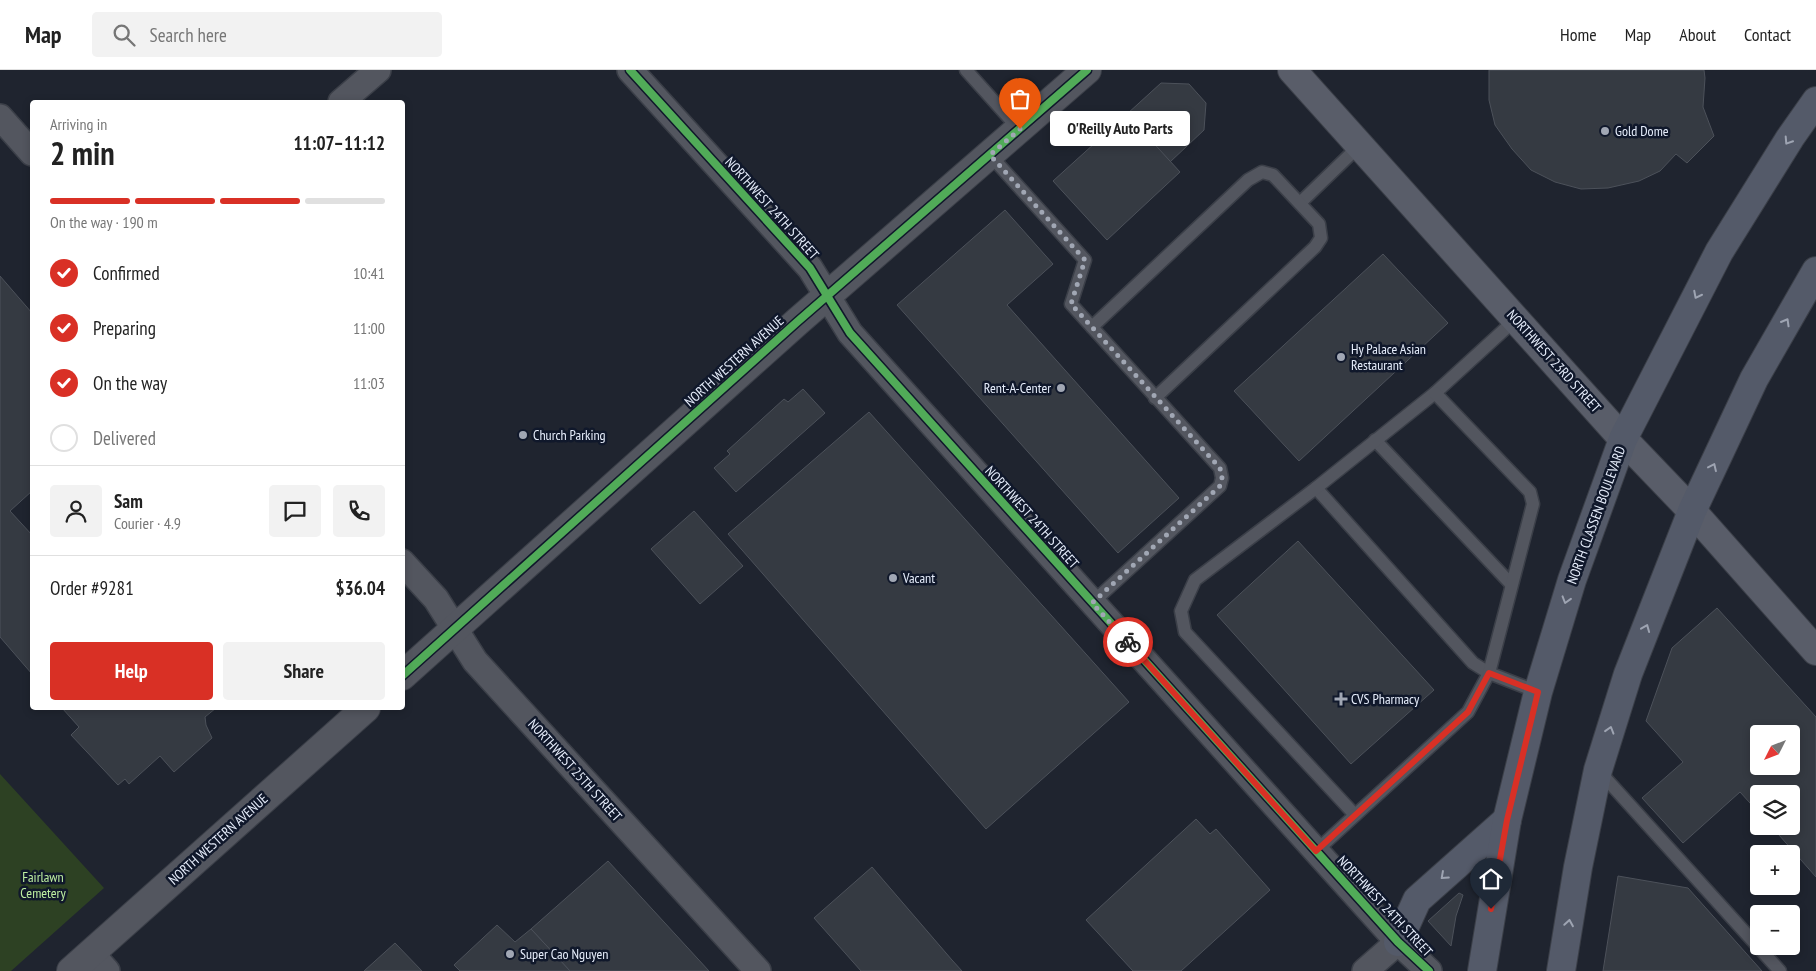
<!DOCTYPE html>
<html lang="en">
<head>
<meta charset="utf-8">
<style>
  body { margin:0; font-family:"PT Sans Narrow",sans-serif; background:#f2f2f2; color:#222; height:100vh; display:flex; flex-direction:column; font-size:19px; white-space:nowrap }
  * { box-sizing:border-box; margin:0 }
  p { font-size:16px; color:#767676 }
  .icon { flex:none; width:28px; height:28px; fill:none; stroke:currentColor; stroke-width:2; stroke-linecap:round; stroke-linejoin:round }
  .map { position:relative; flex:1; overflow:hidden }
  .panel { position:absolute; left:30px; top:30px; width:375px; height:610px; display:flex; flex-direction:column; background:#fff; border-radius:5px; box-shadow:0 2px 8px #0003 }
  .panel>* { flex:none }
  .needle { width:32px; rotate:228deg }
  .fabs { position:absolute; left:1750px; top:655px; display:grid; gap:10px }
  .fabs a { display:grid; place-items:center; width:50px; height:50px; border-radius:5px; background:#fff; box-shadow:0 2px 8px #0003; font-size:25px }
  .pin { position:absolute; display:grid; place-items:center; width:42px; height:42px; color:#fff; margin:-51px -21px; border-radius:50% 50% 50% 0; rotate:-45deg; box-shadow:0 0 5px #0007 }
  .pin .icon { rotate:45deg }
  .courier { position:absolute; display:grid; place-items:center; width:50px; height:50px; margin:-25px; border:4px solid #d93025; border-radius:50%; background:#fff; color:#222; box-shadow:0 1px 6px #0007 }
  .bubble { position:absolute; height:35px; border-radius:5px; background:#fff; box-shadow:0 2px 8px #0003; font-size:16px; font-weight:600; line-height:35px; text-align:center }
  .summary em { font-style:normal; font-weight:600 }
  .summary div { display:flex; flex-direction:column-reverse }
  .summary { display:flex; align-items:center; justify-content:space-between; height:85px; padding:0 20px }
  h1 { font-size:32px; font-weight:600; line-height:38px }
  .bar { display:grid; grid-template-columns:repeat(4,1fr); gap:8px 5px; align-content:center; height:60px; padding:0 20px }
  .bar i { height:6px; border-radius:4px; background:#e0e0e0 }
  .bar .selected { background:#d93025 }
  .bar p { grid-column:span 4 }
  .line { display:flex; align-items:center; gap:12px; padding:0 20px; border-top:1px solid #e0e0e0 }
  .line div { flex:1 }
  .round { display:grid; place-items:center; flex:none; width:52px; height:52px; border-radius:5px; background:#f2f2f2 }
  ol { padding:0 20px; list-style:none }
  li { display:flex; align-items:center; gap:15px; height:55px }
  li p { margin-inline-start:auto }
  li .icon { padding:5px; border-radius:50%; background:#d93025; color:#fff; stroke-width:4 }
  li:last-child { color:#767676 }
  li i { width:28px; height:28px; border:2px solid #e0e0e0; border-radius:50% }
  .primary-button { display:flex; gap:10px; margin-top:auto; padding:10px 20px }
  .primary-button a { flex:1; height:58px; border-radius:5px; background:#d93025; color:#fff; font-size:20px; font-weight:600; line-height:58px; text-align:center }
  .primary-button a+a { background:#f2f2f2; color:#222 }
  header { display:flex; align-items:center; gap:30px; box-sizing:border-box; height:70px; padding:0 25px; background:#fff; border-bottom:1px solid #e0e0e0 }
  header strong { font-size:24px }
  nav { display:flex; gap:28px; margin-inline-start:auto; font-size:18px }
  .search { width:350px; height:45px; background:#f2f2f2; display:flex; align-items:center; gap:12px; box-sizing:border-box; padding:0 18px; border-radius:5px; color:#767676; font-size:19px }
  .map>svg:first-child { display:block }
</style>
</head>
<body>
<header>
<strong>Map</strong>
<div class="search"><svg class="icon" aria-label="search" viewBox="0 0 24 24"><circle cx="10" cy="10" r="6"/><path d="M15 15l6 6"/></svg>Search here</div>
<nav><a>Home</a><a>Map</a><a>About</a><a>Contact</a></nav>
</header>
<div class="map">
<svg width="1816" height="901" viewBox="0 0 1816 901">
  <rect width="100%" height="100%" fill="#1f242f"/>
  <polygon fill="#2d4123" points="0,704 104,818 11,901 0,901"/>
  <g fill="#353a42" stroke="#4c515a" fill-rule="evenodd">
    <polygon points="1489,0 1704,0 1705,8 1703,37 1714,66 1687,93 1676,84 1660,101 1639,111 1608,118 1581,119 1555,112 1531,100 1512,79 1495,55 1489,30"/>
    <polygon points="1161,13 1189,14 1206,33 1204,60 1170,92 1127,44"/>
    <polygon points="1127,44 1180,102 1107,170 1053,111"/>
    <polygon points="1005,140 1053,194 1007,235 1179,428 1118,483 897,235"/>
    <polygon points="1383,184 1448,253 1299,391 1234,321"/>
    <polygon points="0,206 32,243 32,421 10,441 32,465 32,604 0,567"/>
    <polygon points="803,319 825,343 736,422 714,398 730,384 727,381 784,329 788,332"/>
    <polygon points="869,342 1129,632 986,759 728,464"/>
    <polygon points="694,441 743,496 700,534 651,479"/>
    <polygon points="1298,471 1434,620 1351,694 1217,545"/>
    <path d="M1717 538 1816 647V807L1771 756H1791V724H1759V743L1740 722 1683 773 1642 728 1683 692 1646 651 1672 578ZM1759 664H1791V696H1759Z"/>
    <polygon points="62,638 216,638 205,647 206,655 212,668 174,702 160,686 129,714 125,709 118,715 71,665 79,657"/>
    <polygon points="1196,749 1210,764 1216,759 1270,820 1181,901 1133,901 1086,850"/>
    <polygon points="608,791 709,901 570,901 531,859"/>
    <polygon points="872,797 952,890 962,901 861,901 814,848"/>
    <polygon points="1618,806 1688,818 1762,901 1603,901"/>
    <polygon points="1459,823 1463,825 1456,846 1451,876 1428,851"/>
    <polygon points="497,855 515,872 531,859 570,901 460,901 454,895"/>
    <polygon points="395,873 422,901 364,901"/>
  </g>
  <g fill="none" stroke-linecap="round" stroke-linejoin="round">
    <defs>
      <g id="service">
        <polyline points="966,0 1019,59"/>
        <polyline points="990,85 1085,190 1071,234 1220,398 1222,408 1220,416 1092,533"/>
        <polyline points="1300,133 1360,75"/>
        <polyline points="1092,257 1248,110 1262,102 1273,105 1319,154 1321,168 1315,177 1155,328"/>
        <polyline points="1375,370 1511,514"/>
        <polyline points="1316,418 1473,593 1489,603 1538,622"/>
        <polyline points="1599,701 1780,901"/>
        <polyline points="1355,745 1185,562 1181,541 1195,510 1316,418 1435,323 1516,249"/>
        <polyline points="1316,781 1468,642 1489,603 1533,434 1530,422 1435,323"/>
      </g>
      <g id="minor">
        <polyline points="630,0 810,198 850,263 1398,872 1429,901"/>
        <polyline points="341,32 378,0"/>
        <polyline points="0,47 32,83"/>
        <polyline points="402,492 436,529 475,591 758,901"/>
        <polyline points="91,883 107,901"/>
        <polyline points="1365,901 1398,872"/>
      </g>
      <g id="tertiary">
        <polyline points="402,606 797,252 1087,0"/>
        <polyline points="71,901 366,638"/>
      </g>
      <polyline id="secondary" points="1292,0 1623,369 1692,441 1816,581"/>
      <g id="primary">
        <polyline points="1398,872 1417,830 1507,750"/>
        <polyline points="1482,901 1507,750 1538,622 1572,510 1623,369 1719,182 1790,68 1816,31"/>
        <polyline points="1561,901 1578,797 1598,700 1628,604 1692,441 1754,309 1816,201"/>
      </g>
    </defs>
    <use href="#service" stroke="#3b3f48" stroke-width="15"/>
    <use href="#minor" stroke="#3b3f48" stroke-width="28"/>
    <use href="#tertiary" stroke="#3b3f48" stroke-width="30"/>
    <use href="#secondary" stroke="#3b3f48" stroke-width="30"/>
    <use href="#primary" stroke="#3b3f48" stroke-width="30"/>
    <use href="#service" stroke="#53565f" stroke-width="12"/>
    <use href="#minor" stroke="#53565f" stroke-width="25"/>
    <use href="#tertiary" stroke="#53565f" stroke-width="28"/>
    <use href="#secondary" stroke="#595d69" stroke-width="28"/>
    <use href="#primary" stroke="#545a69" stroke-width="28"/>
    <defs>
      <g id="cycleway">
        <polyline points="630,0 810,198 850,263 1398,872 1429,901"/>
        <polyline points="402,606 797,252 1087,0"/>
      </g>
    </defs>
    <use href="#cycleway" stroke="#10182b" stroke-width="11"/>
    <use href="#cycleway" stroke="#51ab58" stroke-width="8"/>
  </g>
  <defs><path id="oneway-chevron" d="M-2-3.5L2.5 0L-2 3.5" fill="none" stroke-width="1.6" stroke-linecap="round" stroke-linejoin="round" transform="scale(1.25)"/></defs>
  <g stroke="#9ea4b2">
    <use href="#oneway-chevron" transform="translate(1788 71) rotate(123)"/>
    <use href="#oneway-chevron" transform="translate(1697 225) rotate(117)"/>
    <use href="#oneway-chevron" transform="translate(1786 252) rotate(-60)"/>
    <use href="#oneway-chevron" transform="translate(1713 397) rotate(-65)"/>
    <use href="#oneway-chevron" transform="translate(1566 530) rotate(107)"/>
    <use href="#oneway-chevron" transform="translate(1646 558) rotate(-68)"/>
    <use href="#oneway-chevron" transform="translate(1610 660) rotate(-73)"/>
    <use href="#oneway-chevron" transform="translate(1444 806) rotate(138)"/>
    <use href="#oneway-chevron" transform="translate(1569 853) rotate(-81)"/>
  </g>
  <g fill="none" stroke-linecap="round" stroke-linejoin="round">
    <polyline stroke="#a1a7b4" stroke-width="5" stroke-dasharray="0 9" points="1020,59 990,85 1085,190 1071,234 1220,398 1222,408 1220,416 1092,533 1128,572"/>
    <polyline stroke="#d93025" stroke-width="6" points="1128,572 1316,781 1468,642 1489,603 1538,622 1507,750 1491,839"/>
  </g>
  <g fill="#a1a7b4" stroke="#10182b" stroke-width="2">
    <circle cx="1605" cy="61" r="5"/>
    <circle cx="1341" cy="287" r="5"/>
    <circle cx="1061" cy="318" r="5"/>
    <circle cx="523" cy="365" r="5"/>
    <circle cx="893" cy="508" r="5"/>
    <path d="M1338.5 621.5h5v5h5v5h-5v5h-5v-5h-5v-5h5z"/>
    <circle cx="510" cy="884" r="5"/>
  </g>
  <g text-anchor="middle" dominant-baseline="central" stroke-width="5" stroke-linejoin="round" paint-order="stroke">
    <g font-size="14" fill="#e7eefc" stroke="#10182b" text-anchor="start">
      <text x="1615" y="61">Gold Dome</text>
      <text x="1351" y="279">Hy Palace Asian<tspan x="1351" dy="16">Restaurant</tspan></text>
      <text x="1051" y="318" text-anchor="end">Rent-A-Center</text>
      <text x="533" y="365">Church Parking</text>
      <text x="903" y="508">Vacant</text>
      <text x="1351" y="629">CVS Pharmacy</text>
      <text x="520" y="884">Super Cao Nguyen</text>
    </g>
    <g font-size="14" fill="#e7eefc" stroke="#10182b">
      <text transform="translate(772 138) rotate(48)">NORTHWEST 24TH STREET</text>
      <text transform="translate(734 291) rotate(-42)">NORTH WESTERN AVENUE</text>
      <text transform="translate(1554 291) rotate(48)">NORTHWEST 23RD STREET</text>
      <text transform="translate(1596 445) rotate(-70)">NORTH CLASSEN BOULEVARD</text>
      <text transform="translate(1032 447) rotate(48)">NORTHWEST 24TH STREET</text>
      <text transform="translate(575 700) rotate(48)">NORTHWEST 25TH STREET</text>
      <text transform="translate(218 769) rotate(-42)">NORTH WESTERN AVENUE</text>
      <text transform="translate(1385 836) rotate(47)">NORTHWEST 24TH STREET</text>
    </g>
    <g font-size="14" fill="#beefa1" stroke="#10182b">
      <text x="43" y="807">Fairlawn<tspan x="43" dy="16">Cemetery</tspan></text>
    </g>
  </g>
</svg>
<div class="fabs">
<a><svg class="needle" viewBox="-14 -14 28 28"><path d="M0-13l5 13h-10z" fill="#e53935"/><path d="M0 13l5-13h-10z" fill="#767676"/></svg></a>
<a><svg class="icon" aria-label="layers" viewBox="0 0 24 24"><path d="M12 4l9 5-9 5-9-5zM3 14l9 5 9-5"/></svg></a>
<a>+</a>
<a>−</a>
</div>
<div class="pin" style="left:1020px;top:59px;background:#ea580c"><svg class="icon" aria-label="bag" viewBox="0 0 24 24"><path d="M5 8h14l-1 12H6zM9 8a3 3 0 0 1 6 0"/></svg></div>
<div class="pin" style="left:1491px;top:839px;background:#1f2937"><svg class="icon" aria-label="home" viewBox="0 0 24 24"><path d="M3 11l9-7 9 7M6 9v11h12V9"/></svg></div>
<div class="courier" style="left:1128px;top:572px"><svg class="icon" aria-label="bike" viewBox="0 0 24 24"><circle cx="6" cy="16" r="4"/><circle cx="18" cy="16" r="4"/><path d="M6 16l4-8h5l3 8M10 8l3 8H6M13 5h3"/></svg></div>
<div class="bubble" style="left:1050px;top:41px;width:140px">O'Reilly Auto Parts</div>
<section class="panel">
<div class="summary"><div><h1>2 min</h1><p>Arriving in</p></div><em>11:07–11:12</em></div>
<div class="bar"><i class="selected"></i><i class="selected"></i><i class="selected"></i><i></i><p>On the way · 190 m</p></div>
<ol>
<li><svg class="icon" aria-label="check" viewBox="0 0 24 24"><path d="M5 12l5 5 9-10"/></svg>Confirmed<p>10:41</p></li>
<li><svg class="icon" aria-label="check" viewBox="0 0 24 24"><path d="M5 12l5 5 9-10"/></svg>Preparing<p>11:00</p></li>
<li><svg class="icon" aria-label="check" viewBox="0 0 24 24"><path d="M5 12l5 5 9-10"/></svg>On the way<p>11:03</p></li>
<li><i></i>Delivered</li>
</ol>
<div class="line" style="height:90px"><a class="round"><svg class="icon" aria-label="person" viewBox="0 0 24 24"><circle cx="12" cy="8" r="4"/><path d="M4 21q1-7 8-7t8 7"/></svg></a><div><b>Sam</b><p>Courier · 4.9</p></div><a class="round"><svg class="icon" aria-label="chat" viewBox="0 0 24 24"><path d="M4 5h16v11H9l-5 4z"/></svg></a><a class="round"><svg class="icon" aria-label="phone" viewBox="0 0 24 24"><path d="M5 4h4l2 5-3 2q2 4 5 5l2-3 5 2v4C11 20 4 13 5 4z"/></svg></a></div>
<div class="line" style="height:65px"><div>Order #9281</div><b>$36.04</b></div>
<div class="primary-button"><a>Help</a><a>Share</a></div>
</section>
</div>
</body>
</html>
